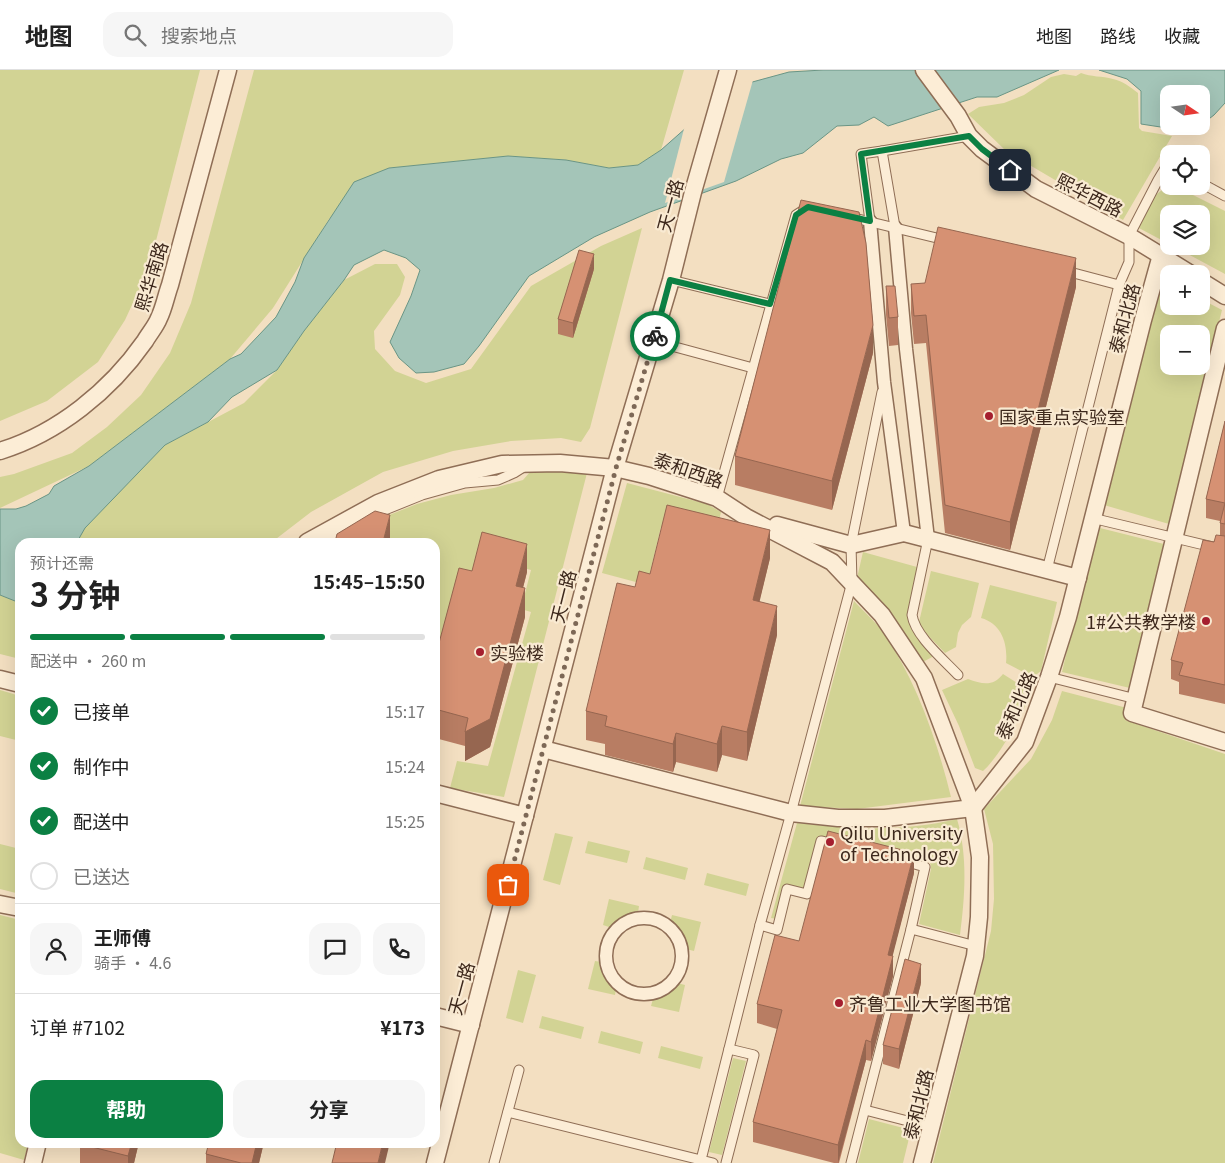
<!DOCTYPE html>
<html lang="zh">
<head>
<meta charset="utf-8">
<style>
  body { margin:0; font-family:Georgia,"Noto Sans SC",serif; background:#f6f6f6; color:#222; height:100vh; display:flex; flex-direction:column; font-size:19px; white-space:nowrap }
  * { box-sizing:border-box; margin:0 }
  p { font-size:16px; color:#767676 }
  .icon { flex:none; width:28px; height:28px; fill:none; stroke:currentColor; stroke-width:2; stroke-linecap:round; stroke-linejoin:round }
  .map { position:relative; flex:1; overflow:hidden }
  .side { position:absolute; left:15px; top:468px; width:425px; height:610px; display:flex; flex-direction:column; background:#fff; border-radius:15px; box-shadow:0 5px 20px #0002 }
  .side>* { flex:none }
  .needle { width:32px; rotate:103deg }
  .tools { position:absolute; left:1160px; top:15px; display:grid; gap:10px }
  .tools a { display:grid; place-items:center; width:50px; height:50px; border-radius:10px; background:#fff; box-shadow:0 5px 20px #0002; font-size:25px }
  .pin { position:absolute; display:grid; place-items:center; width:42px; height:42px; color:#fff; margin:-21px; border-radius:10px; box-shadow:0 2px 8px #0006 }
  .courier { position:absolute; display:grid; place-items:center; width:50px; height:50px; margin:-25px; border:4px solid #0b8043; border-radius:50%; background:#fff; color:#222; box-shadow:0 1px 6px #0007 }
  .summary em { font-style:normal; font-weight:700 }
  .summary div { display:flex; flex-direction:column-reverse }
  .summary { display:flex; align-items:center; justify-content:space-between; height:85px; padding:0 15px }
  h1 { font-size:32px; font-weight:700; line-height:38px }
  .bar { display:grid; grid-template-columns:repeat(4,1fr); gap:8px 5px; align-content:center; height:60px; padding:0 15px }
  .bar i { height:6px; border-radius:4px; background:#e0e0e0 }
  .bar .current { background:#0b8043 }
  .bar p { grid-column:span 4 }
  .line { display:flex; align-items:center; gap:12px; padding:0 15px; border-top:1px solid #e0e0e0 }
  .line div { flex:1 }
  .round { display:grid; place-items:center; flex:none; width:52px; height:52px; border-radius:15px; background:#f6f6f6 }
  ol { padding:0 15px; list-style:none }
  li { display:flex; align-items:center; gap:15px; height:55px }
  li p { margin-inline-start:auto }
  li .icon { padding:5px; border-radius:50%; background:#0b8043; color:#fff; stroke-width:4 }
  li:last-child { color:#767676 }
  li i { width:28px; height:28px; border:2px solid #e0e0e0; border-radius:50% }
  .primary-button { display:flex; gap:10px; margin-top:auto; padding:10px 15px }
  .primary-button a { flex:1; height:58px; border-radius:15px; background:#0b8043; color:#fff; font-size:20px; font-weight:700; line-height:58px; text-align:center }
  .primary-button a+a { background:#f6f6f6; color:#222 }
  header { display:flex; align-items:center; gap:30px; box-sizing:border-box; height:70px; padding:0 25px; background:#fff; border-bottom:1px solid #e0e0e0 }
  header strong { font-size:24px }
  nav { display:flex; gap:28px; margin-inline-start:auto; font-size:18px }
  .search { width:350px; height:45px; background:#f6f6f6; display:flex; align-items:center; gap:12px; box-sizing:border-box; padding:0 18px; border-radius:15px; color:#767676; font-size:19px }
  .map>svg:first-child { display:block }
</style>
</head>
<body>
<header>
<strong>地图</strong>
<div class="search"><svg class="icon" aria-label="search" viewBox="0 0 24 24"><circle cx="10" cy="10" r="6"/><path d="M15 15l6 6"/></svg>搜索地点</div>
<nav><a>地图</a><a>路线</a><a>收藏</a></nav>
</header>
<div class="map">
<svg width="1225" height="1093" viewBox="0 0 1225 1093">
  <rect width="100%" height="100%" fill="#f3dfc1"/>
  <g fill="#d2d394" fill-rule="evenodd">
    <polygon points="0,0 200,0 149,198 125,250 98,292 47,331 0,351"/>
    <polygon points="254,0 684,0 661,80 638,95 609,98 566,90 508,86 389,98 329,149 273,238 230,289 89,396 0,438 0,407 14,404 72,383 107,357 141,325 170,283 191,233"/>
    <path d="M1081 3C1091 7 1102 6 1113 9 1123 11 1130 17 1138 23L1139 58 1142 61 1172 66 1123 150 1006 81 968 44 979 37 1004 33 1024 25 1051 7 1064 4 1076 6Z"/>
    <path d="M1173 116 1179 118 1225 141V204L1173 176H1201V144H1169V174L1137 157C1146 140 1152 120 1173 116Z"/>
    <polygon points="642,158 590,358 581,372 561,368 511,371 453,381 383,402 311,442 272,472 77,472 84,458 165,375 244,333 277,300 304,261 344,210 375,194 397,194 405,207 400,225 374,261 375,279 395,301 426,313 471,299 531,216 601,176"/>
    <path d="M1162 209 1169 213V236H1201V229L1222 240 1169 454 1104 435ZM1169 264H1201V296H1169Z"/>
    <polygon points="578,400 587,403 504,727 450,718 457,691 488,696 531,542 521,539 531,500 479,486 435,604 435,472 394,472 394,471 365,463 374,451 417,434 451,425 494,418 523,410 530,402"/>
    <polygon points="627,413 707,434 721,442 715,468 661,457 647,515 602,503"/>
    <polygon points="1096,457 1164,474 1130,618 1062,602"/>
    <polygon points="863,482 917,497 907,545 911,559 934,586 921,593 885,535 857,508"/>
    <polygon points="931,501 979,513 971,547 962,555 958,563 956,577 945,583 921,558 919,552"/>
    <path d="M990 515 1057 532 1041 601 1033 607 1006 593C1008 574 1002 554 981 548Z"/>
    <polygon points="0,525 20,533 20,589 0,584"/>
    <path d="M854 531C863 541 875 551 883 562 916 610 937 670 951 727L857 739 800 736Z"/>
    <path d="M1003 604 1019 614 1033 619C1023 642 1001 685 983 701L975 698 959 656 942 620 968 609C982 614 993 617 1003 604Z"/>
    <polygon points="0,620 20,626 20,671 0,666"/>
    <polygon points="1062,621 1127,638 1125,650 1225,684 1225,1093 933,1093 991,861 994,829 993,774 984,739 1031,689 1052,650"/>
    <path d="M957 749C968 786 965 827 960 865L919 854 931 799 930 791 925 786 833 766 818 767 803 820 786 815 777 849 771 848 797 753C851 759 904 762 957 749Z"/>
    <polygon points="555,763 573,767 560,815 543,810"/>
    <polygon points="588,771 630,781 627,793 585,783"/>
    <polygon points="0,774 20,779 20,824 0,819"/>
    <polygon points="646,787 688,798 685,810 643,799"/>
    <polygon points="707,803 749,814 746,826 704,815"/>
    <polygon points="609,829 639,836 638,843 624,846 612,858 603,855"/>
    <polygon points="0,845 20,850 20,1072 28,1073 24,1090 0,1083"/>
    <path d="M672 845 701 852 694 881 686 879C685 867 681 858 670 853Z"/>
    <path d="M595 891 601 892C602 902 609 914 616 919L615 925 588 919Z"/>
    <polygon points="518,900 536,905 523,953 506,948"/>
    <polygon points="677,913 685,915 679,942 651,936 653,929 669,923"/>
    <polygon points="542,946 584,957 581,969 539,958"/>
    <polygon points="601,961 643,972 640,984 598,973"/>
    <polygon points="661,976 703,987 700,999 658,988"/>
    <polygon points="733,988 746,991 722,1085 709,1082"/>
    <polygon points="869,1049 911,1060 903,1093 858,1093"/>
  </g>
  <g fill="#a4c5b8" stroke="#6a9585">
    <polygon points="823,0 1059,0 997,27 977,27 888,56 874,47 859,55 837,56 803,83 781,89 736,111 650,142 594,167 529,206 479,276 464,294 434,302 416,303 399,288 390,272 411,226 420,200 406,188 384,180 354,195 344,210 304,261 277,300 232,327 208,352 165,375 85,458 77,472 20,472 20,533 0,525 0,439 16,439 26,436 49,424 54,416 89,396 230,289 241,284 276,247 295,212 304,188 354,112 389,98 508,86 566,90 609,98 638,95 661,80 687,57 745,14 789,2"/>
    <polygon points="1099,0 1225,0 1225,33 1214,45 1201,55 1201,24 1169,24 1169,56 1200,56 1193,62 1141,54 1141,21 1127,9"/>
  </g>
  <polygon fill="#f3dfc1" points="753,10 724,112 665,133 685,55 744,12"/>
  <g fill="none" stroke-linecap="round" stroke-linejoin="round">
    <defs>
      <g id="service">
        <polyline points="1201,113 1225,126"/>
        <polyline points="850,147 945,170"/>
        <polyline points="870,151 861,84 882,81"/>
        <polyline points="895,157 882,81 969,66"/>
        <polyline points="1066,201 1119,215"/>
        <polyline points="671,210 770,234"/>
        <polyline points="653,271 753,298"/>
        <polyline points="717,428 796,145 807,138"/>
        <polyline points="370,446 422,425 465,413 498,410 514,403 525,396"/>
        <polyline points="1092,448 1225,480"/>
        <path d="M928 469 912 545C915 566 944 590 958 605"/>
        <polyline points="325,472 343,460"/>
        <polyline points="1047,500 1119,215 1129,192 1129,166 1158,110 1167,95 1169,96"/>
        <polyline points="1049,607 1136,629"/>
        <polyline points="760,855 777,860 787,819 807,824 821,771 835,774"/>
        <polyline points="911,859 976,876"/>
        <polyline points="865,1040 931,1057"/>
        <polyline points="508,1042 701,1090 701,1093"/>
        <polyline points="494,1093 519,1000"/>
        <polyline points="713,1093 701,1090 760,855 791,743 852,512 851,475 882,322"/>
        <polyline points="726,1093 754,985 729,979"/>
        <polyline points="851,1093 911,859 925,797 904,791"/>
      </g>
      <g id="pedestrian">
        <polyline points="870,151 884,312 904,463"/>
        <polyline points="895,157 906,279 928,469"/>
        <circle cx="644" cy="886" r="38"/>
      </g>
      <g id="minor">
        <polyline points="924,0 958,46 969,66 982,79 1036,119 1129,166 1191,204"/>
        <polyline points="1201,211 1225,226"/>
        <polyline points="1225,258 1132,643 1225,672"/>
        <path d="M0 381C58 363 110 321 145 271 149 264 156 256 159 248 164 238 166 226 170 215L228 0"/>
        <polyline points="777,455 851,475 904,463 1078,508"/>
        <polyline points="307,472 378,433 439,409 502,394 560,393 615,398 649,406 717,428 746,447 832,492 882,545 924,608 973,738 980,787 979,847 975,886 922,1093"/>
        <polyline points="0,609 20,614"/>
        <polyline points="543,679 791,743 838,748 885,748 973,738"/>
        <polyline points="435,723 525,746"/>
        <polyline points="973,738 1025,672 1049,607 1068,547 1143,250 1161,185"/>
        <polyline points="0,834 20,838"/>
        <polyline points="435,946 471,955"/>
        <polyline points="33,1093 38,1072"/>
        <polyline points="435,1093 615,398 671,210 693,122 728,0"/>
      </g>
    </defs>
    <use href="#service" stroke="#8f6e56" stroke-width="11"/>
    <use href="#pedestrian" stroke="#8f6e56" stroke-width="15"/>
    <use href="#minor" stroke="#8f6e56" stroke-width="19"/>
    <use href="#service" stroke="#fcedd6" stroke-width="9"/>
    <use href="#pedestrian" stroke="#fcedd6" stroke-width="12"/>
    <use href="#minor" stroke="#fcedd6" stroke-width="16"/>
  </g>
  <g fill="#b87d63">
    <polygon points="594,199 573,268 558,264 558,249"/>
    <polygon points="911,214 1076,217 1010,480 945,463 926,273 914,274 911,243"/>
    <polygon points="886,216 898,247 898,275 889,276 886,245"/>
    <polygon points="873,283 832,440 735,415 735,386"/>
    <polygon points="1225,351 1225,634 1179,624 1179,612 1171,609 1171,590 1214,472 1220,465 1220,451 1206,448 1206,429"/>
    <polygon points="770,488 759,532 777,565 747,691 722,685 717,702 676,692 673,702 605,685 605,674 586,670 586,641 635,517 650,504"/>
    <polygon points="472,501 527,502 523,518 525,547 490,677 465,691 465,676 435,668 435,588"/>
    <polygon points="914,803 892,886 893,906 871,991 866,990 839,1093 834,1093 753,1072 753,1052 777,959 757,953 757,934"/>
    <polygon points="921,913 899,999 883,994 883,975"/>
    <polygon points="139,1072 134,1093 80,1093 80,1074"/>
    <polygon points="264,1072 259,1093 206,1093 206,1084"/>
  </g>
  <g fill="#966650">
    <polygon points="594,184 594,199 573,268 573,253"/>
    <polygon points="1076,188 1076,217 1010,480 1010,452"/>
    <polygon points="873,255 873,283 832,440 832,411"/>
    <polygon points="390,445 390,472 383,472"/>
    <polygon points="770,460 770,488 753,559 753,530"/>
    <polygon points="527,474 527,502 516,544 516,516"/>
    <polygon points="525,518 525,547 490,677 465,691 465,662"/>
    <polygon points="777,536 777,565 747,691 747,662"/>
    <polygon points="722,656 722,685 717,702 717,674"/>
    <polygon points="676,663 676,692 673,702 673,674"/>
    <polygon points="914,783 914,803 888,904 888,885"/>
    <polygon points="893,886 893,906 871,991 871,972"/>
    <polygon points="921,894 921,913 899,999 899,979"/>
    <polygon points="866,970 866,990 838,1093 838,1075"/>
    <polygon points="132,1072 139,1072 134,1093 128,1093 128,1086"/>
    <polygon points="257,1072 264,1072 259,1093 252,1093"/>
    <polygon points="383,1072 390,1072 385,1093 378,1093"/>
  </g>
  <g fill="#d69173" stroke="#966650">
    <polygon points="801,130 859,142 866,173 873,255 832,411 735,386"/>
    <polygon points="938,157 1076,188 1010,452 945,435 926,245 914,246 911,214 925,213"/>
    <polygon points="579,180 594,184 573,253 558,249"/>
    <polygon points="886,216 895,216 898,247 889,248"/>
    <polygon points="1225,351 1225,454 1220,453 1225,433 1206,429"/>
    <polygon points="667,435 770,460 753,530 777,536 747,662 722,656 717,674 676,663 673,674 605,656 607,646 586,641 617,513 635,517 639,501 650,504"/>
    <polygon points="375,441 390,445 383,472 335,472 337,464"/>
    <polygon points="482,462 527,474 516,516 525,518 490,649 465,662 468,648 435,639 435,588 459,498 472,501"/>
    <polygon points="1216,465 1225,466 1225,615 1179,605 1183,593 1171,590 1203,470 1214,472"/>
    <polygon points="322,469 334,472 322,472"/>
    <polygon points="828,761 914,783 888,885 893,886 871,972 866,970 838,1075 753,1052 782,940 757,934 775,865 799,871"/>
    <polygon points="905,889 921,894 899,979 883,975"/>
    <polygon points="81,1072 132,1072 128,1086 80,1074"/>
    <polygon points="209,1072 257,1072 252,1093 241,1093 206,1084"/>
    <polygon points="337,1072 383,1072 378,1093 332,1093"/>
  </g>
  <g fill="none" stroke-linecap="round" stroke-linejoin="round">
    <polyline stroke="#7d6856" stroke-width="5" stroke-dasharray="0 9" points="508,815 616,398 655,266"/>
    <polyline stroke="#0b8043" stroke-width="6" points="655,266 670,210 770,234 796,145 808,137 870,151 861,84 969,66 982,79 1010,100"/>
  </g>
  <g fill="#a51f2f" stroke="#f9ead2" stroke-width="2">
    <circle cx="989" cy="346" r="5"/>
    <circle cx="1206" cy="551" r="5"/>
    <circle cx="480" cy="582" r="5"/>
    <circle cx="830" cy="772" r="5"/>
    <circle cx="839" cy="933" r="5"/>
  </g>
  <g text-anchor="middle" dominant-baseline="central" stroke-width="4.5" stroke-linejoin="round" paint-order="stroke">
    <g font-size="18" fill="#3d281c" stroke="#f9ead2">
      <text transform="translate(1090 124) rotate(27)">熙华西路</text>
      <text transform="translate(669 135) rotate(-75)">天一路</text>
      <text transform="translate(150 206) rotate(-73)">熙华南路</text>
      <text transform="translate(1123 248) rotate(-75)">泰和北路</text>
      <text transform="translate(689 399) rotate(19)">泰和西路</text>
      <text transform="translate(562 526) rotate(-76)">天一路</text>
      <text transform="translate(1015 635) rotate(-66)">泰和北路</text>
      <text transform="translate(460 918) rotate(-75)">天一路</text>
      <text transform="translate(917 1034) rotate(-76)">泰和北路</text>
    </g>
    <g font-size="18" fill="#3d281c" stroke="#f9ead2" text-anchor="start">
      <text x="999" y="346">国家重点实验室</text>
      <text x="1196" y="551" text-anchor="end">1#公共教学楼</text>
      <text x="490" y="582">实验楼</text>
      <text x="840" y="762">Qilu University<tspan x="840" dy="21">of Technology</tspan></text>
      <text x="849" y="933">齐鲁工业大学图书馆</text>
    </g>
  </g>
</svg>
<div class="tools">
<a><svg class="needle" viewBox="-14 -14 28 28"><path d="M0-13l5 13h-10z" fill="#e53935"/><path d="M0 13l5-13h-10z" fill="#767676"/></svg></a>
<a><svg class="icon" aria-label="locate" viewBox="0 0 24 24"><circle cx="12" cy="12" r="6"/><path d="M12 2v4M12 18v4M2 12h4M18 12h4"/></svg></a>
<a><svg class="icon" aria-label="layers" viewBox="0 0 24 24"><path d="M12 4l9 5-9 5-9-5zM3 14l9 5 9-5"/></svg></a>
<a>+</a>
<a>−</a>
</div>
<div class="pin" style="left:508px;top:815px;background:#ea580c"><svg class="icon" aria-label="bag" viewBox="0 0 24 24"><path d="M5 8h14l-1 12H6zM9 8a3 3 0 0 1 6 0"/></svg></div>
<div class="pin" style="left:1010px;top:100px;background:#1f2937"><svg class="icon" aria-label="home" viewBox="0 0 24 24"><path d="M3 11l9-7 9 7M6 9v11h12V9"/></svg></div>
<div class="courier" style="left:655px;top:266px"><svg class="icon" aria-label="bike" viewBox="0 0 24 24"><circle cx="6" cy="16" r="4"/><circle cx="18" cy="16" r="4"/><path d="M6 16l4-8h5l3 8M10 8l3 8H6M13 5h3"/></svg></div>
<section class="side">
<div class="summary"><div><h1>3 分钟</h1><p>预计还需</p></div><em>15:45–15:50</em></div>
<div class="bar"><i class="current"></i><i class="current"></i><i class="current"></i><i></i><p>配送中 · 260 m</p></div>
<ol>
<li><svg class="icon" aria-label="check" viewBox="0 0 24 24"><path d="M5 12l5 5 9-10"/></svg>已接单<p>15:17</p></li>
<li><svg class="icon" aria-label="check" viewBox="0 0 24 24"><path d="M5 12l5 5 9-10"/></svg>制作中<p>15:24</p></li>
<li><svg class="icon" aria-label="check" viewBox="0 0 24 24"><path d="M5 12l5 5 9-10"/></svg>配送中<p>15:25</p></li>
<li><i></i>已送达</li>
</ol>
<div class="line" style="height:90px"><a class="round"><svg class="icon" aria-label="person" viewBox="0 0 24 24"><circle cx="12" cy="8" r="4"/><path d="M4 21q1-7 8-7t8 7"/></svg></a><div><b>王师傅</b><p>骑手 · 4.6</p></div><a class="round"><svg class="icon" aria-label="chat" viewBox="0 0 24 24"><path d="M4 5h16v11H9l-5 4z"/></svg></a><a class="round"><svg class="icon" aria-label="phone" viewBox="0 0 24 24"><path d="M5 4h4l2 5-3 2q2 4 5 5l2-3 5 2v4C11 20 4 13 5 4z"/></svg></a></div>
<div class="line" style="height:65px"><div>订单 #7102</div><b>¥173</b></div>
<div class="primary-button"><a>帮助</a><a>分享</a></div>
</section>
</div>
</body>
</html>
